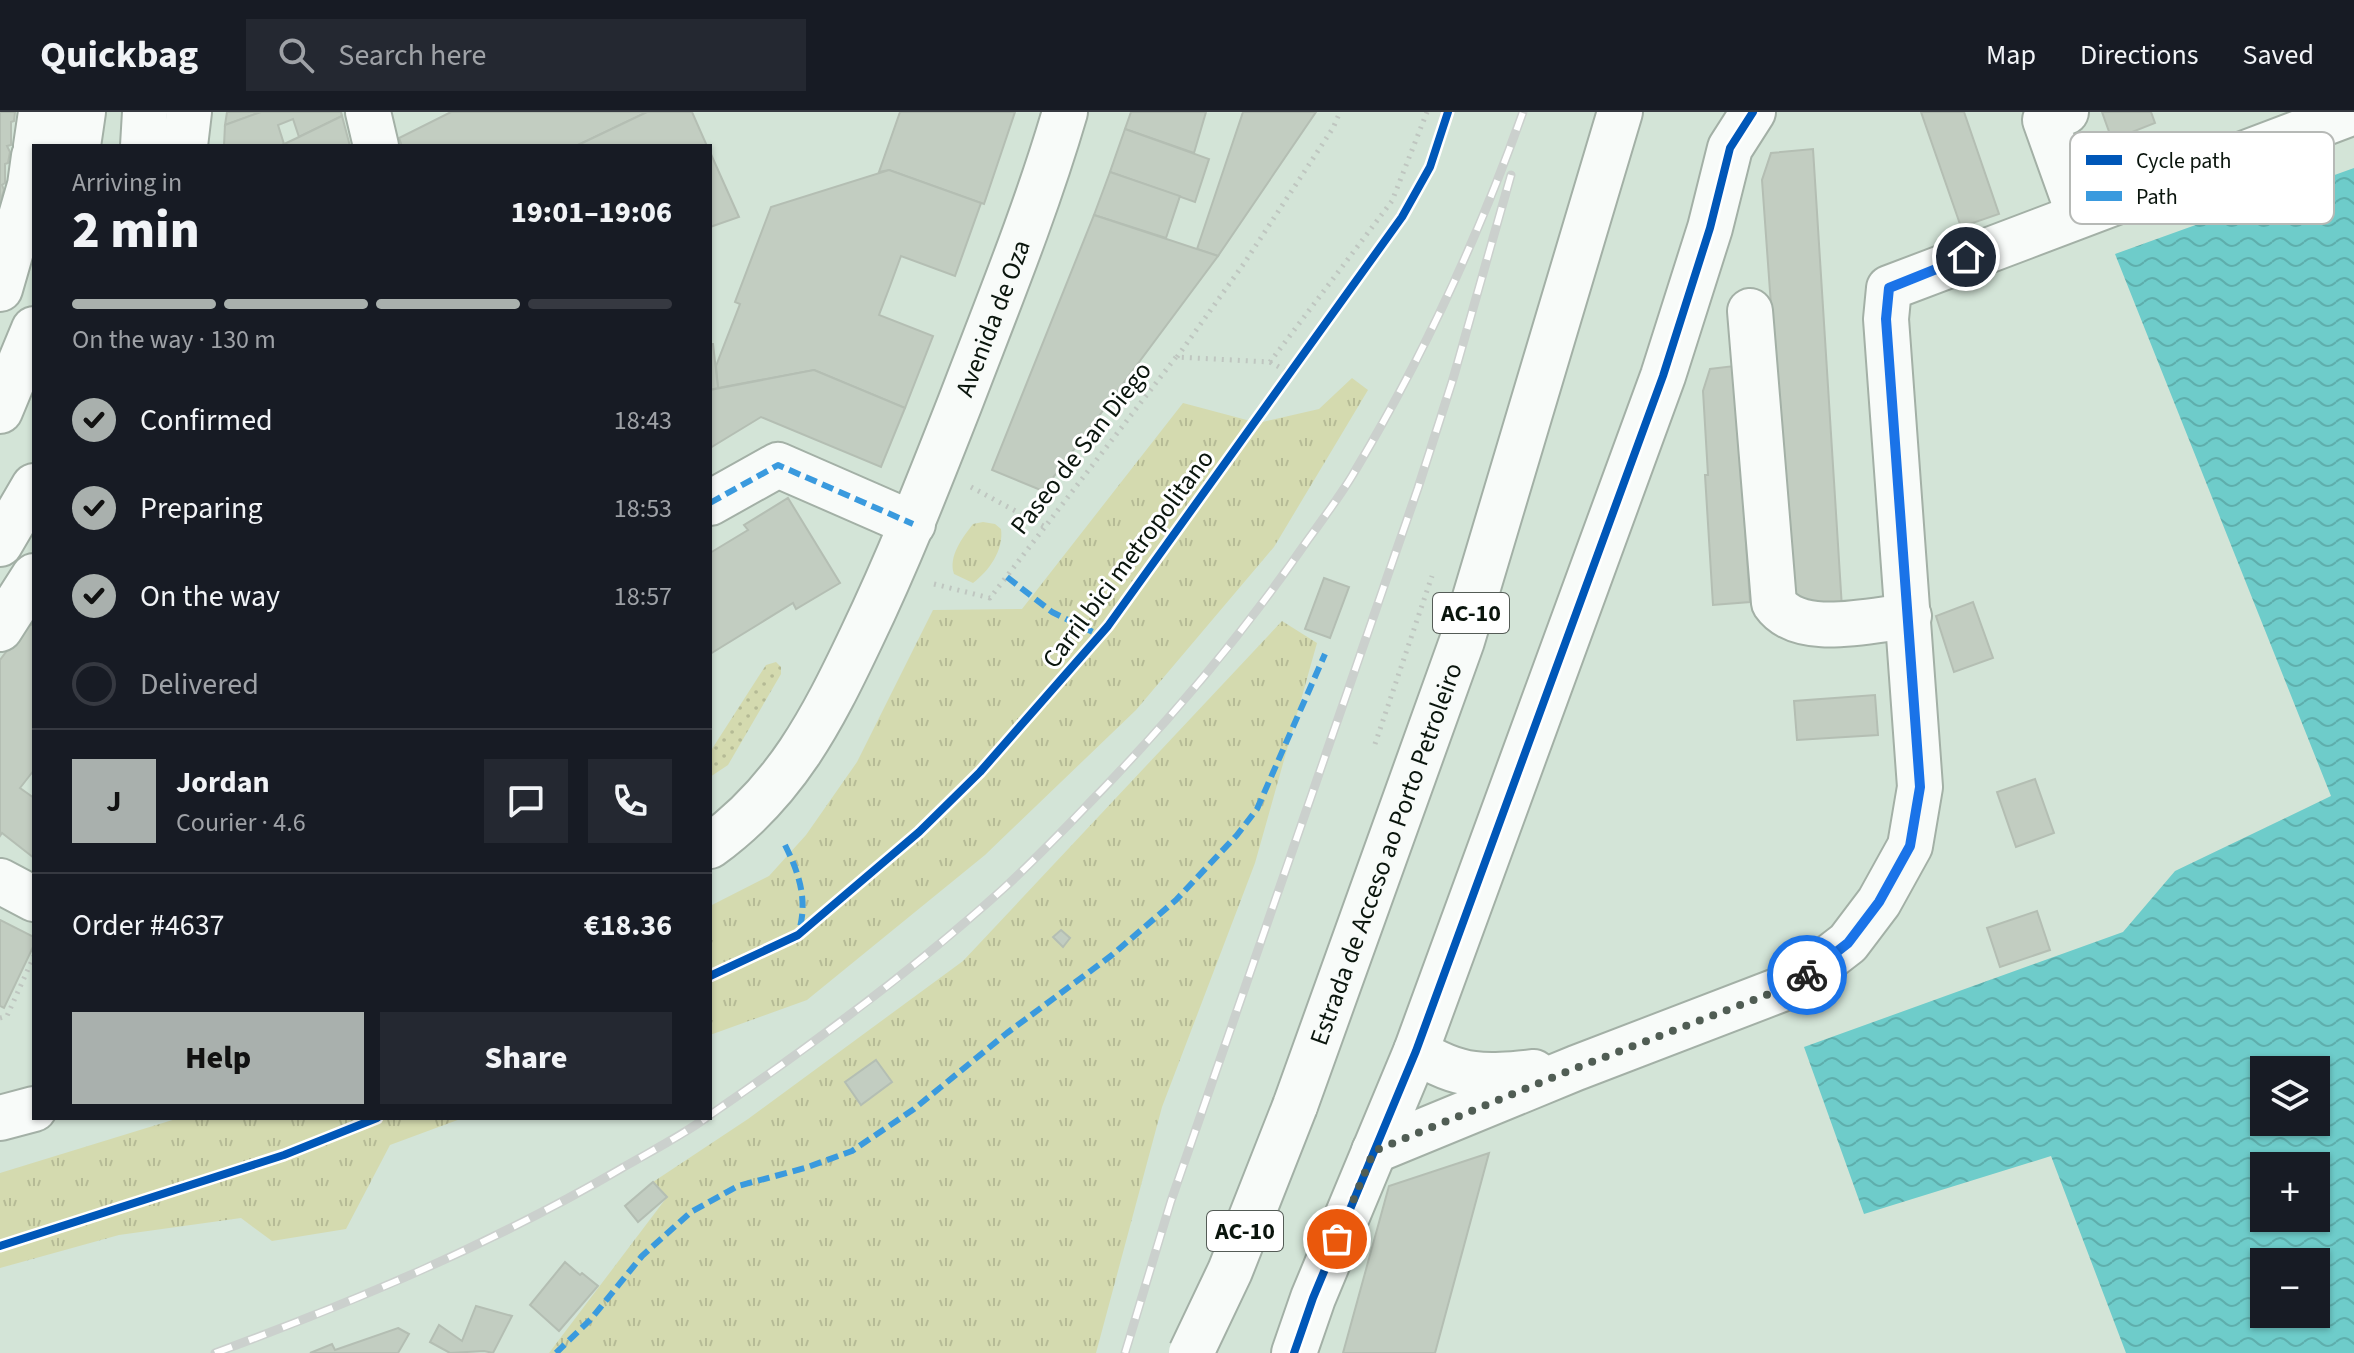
<!DOCTYPE html>
<html lang="en">
<head>
<meta charset="utf-8">
<style>
  body { margin:0; font-family:"Source Sans 3",sans-serif; background:#242831; color:#f1f3f6; height:100vh; display:flex; flex-direction:column; font-size:30px; white-space:nowrap }
  * { box-sizing:border-box; margin:0 }
  p { font-size:26px; color:#9ea1a6 }
  .icon { flex:none; width:44px; height:44px; fill:none; stroke:currentColor; stroke-width:2; stroke-linecap:round; stroke-linejoin:round }
  .map { position:relative; flex:1; overflow:hidden }
  .sheet { position:absolute; left:32px; top:32px; width:680px; height:976px; display:flex; flex-direction:column; background:#171b24; border-radius:0px; box-shadow:0 2px 6px #0004 }
  .sheet>* { flex:none }
  .buttons { position:absolute; left:2250px; top:944px; display:grid; gap:16px }
  .buttons a { display:grid; place-items:center; width:80px; height:80px; border-radius:0px; background:#171b24; box-shadow:0 2px 6px #0004; font-size:40px }
  .pin { position:absolute; display:grid; place-items:center; width:68px; height:68px; color:#fff; margin:-34px; border:4px solid #fff; border-radius:50%; box-shadow:0 2px 8px #0007 }
  .courier { position:absolute; display:grid; place-items:center; width:80px; height:80px; margin:-40px; border:6px solid #1a73e8; border-radius:50%; background:#fff; color:#222; box-shadow:0 2px 10px #0007 }
  .summary em { font-style:normal; font-weight:800 }
  .summary div { display:flex; flex-direction:column-reverse }
  .summary { display:flex; align-items:center; justify-content:space-between; height:136px; padding:0 40px }
  h1 { font-size:52px; font-weight:800; line-height:60px }
  .bar { display:grid; grid-template-columns:repeat(4,1fr); gap:12px 8px; align-content:center; height:96px; padding:0 40px }
  .bar i { height:10px; border-radius:6px; background:#363941 }
  .bar .selected { background:#a9b0ad }
  .bar p { grid-column:span 4 }
  .line { display:flex; align-items:center; gap:20px; padding:0 40px; border-top:2px solid #363941 }
  .line div { flex:1 }
  .round { display:grid; place-items:center; flex:none; width:84px; height:84px; border-radius:0px; background:#242831 }
  ol { padding:0 40px; list-style:none }
  li { display:flex; align-items:center; gap:24px; height:88px }
  li p { margin-inline-start:auto }
  li .icon { padding:8px; border-radius:50%; background:#a9b0ad; color:#111; stroke-width:4 }
  li:last-child { color:#9ea1a6 }
  li i { width:44px; height:44px; border:4px solid #363941; border-radius:50% }
  .action { display:flex; gap:16px; margin-top:auto; padding:16px 40px }
  .action a { flex:1; height:92px; border-radius:0px; background:#a9b0ad; color:#111; font-size:32px; font-weight:800; line-height:92px; text-align:center }
  .action a+a { background:#242831; color:#f1f3f6 }
  header { display:flex; align-items:center; gap:48px; box-sizing:border-box; height:112px; padding:0 40px; background:#171b24; border-bottom:2px solid #363941 }
  header strong { font-size:38px }
  nav { display:flex; gap:44px; margin-inline-start:auto; font-size:28px }
  .search { width:560px; height:72px; background:#242831; display:flex; align-items:center; gap:20px; box-sizing:border-box; padding:0 28px; border-radius:0px; color:#9ea1a6; font-size:30px }
  .map>svg:first-child { display:block }
</style>
</head>
<body>
<header>
<strong>Quickbag</strong>
<div class="search"><svg class="icon" aria-label="search" viewBox="0 0 24 24"><circle cx="10" cy="10" r="6"/><path d="M15 15l6 6"/></svg>Search here</div>
<nav><a>Map</a><a>Directions</a><a>Saved</a></nav>
</header>
<div class="map">
<svg width="2354" height="1241" viewBox="0 0 2354 1241">
  <defs>
    <pattern id="grass-tufts" width="24" height="20" patternUnits="userSpaceOnUse" patternTransform="scale(2)"><rect width="24" height="20" fill="#d4daaf"/><path d="M3 7l-1-3M5 7V3M7 7l1-3M15 17l-1-3M17 17v-4M19 17l1-3" fill="none" stroke="#b5ba95"/></pattern>
    <pattern id="garden-dots" width="8" height="8" patternUnits="userSpaceOnUse" patternTransform="scale(2)"><rect width="8" height="8" fill="#d4daaf"/><path d="M2 2h.1M6 6h.1" fill="none" stroke="#b5ba95" stroke-width="1.8" stroke-linecap="round"/></pattern>
    <pattern id="water-waves" width="16" height="10" patternUnits="userSpaceOnUse" patternTransform="scale(2)"><rect width="16" height="10" fill="#6eccca"/><path d="M0 5q4-4 8 0t8 0" fill="none" stroke="#5eaeac"/></pattern>
  </defs>
  <rect width="100%" height="100%" fill="#d3e4d7"/>
  <g fill="url(#grass-tufts)">
    <polygon points="1352,266 1368,278 1274,435 1136,598 985,743 807,888 710,923 710,794 769,764 806,723 857,650 933,498 1022,497 1183,291 1258,311 1319,297"/>
    <path d="M983 410 995 412 1001 417C1004 438 989 459 973 471L954 462C948 444 963 425 973 412Z"/>
    <polygon points="1282,509 1317,531 1255,751 1162,995 1096,1241 549,1241 667,1085 653,1070 748,1007 963,849"/>
    <polygon points="179,1006 463,1006 390,1033 346,1117 272,1129 241,1106 119,1123 0,1156 0,1061"/>
  </g>
  <polygon fill="url(#garden-dots)" points="776,550 781,555 781,562 728,653 710,665 710,640 766,553"/>
  <path fill="url(#water-waves)" fill-rule="evenodd" d="M2354 56V1241H2126L2051 1044 1864 1102 1804 935 2123 820 2175 759 2331 684 2115 142ZM2264 958H2316V1010H2264ZM2264 1054H2316V1106H2264ZM2264 1150H2316V1202H2264Z"/>
  <g fill="#c2cdc1" stroke="#b4beb3" stroke-width="2">
    <polygon points="0,0 15,0 14,9 11,10 11,33 7,34 10,40 8,51 5,52 5,71 2,73 4,78 0,90"/>
    <polygon points="227,0 261,0 225,13"/>
    <polygon points="261,0 341,0 342,4 299,25 293,7 278,13 284,32 280,34 224,34 225,13"/>
    <polygon points="451,0 647,0 576,34 402,34 399,26"/>
    <polygon points="647,0 692,0 707,34 576,34"/>
    <polygon points="900,0 1015,0 984,92 889,58 879,60"/>
    <polygon points="1131,0 1206,0 1194,41 1125,17"/>
    <polygon points="1243,0 1316,0 1218,144 1197,137"/>
    <polygon points="1921,0 1964,0 1999,102 1961,115"/>
    <polygon points="2102,0 2151,0 2155,11 2112,28"/>
    <polygon points="342,4 350,34 280,34 299,25"/>
    <polygon points="1125,17 1209,47 1195,90 1110,60"/>
    <polygon points="1813,37 1842,496 1793,500 1762,68 1771,41"/>
    <polygon points="710,40 739,105 710,115"/>
    <polygon points="889,58 981,91 955,164 901,144 890,174 879,203 933,224 905,296 814,258 718,276 716,254 740,192 735,190 771,95"/>
    <polygon points="1110,60 1180,84 1166,126 1094,103"/>
    <polygon points="1094,103 1218,144 1043,379 992,358"/>
    <polygon points="710,232 713,232 718,276 710,278"/>
    <polygon points="1734,254 1750,490 1713,493 1705,363 1708,363 1703,279 1710,257"/>
    <polygon points="814,258 905,296 881,355 761,305 710,336 710,278"/>
    <polygon points="788,386 840,471 796,497 793,491 710,542 710,441 748,418 744,413"/>
    <polygon points="1324,466 1349,475 1330,526 1305,517"/>
    <polygon points="1973,490 1993,546 1954,560 1936,504"/>
    <polygon points="28,511 34,514 34,658 20,676 34,686 34,746 2,721 0,724 0,548"/>
    <polygon points="1875,583 1878,623 1797,628 1794,589"/>
    <polygon points="2035,667 2054,721 2016,735 1997,680"/>
    <polygon points="2037,799 2050,838 2000,855 1987,816"/>
    <polygon points="0,808 34,825 34,833 4,896 0,894"/>
    <polygon points="1061,818 1070,826 1063,835 1053,825"/>
    <polygon points="876,948 892,970 861,993 845,970"/>
    <polygon points="1489,1041 1435,1241 1343,1241 1389,1074"/>
    <polygon points="653,1070 667,1085 638,1110 625,1094"/>
    <polygon points="565,1150 580,1163 582,1161 598,1174 559,1219 530,1193"/>
    <polygon points="476,1194 512,1204 493,1241 484,1239 450,1241 430,1230 439,1213 462,1229"/>
    <polygon points="398,1216 409,1222 398,1241 310,1241 332,1232 335,1238"/>
  </g>
  <g fill="none" stroke-linecap="round" stroke-linejoin="round">
    <defs>
      <g id="minor">
        <polyline points="368,0 376,34"/>
        <polyline points="2066,0 2045,8 2079,103"/>
        <polyline points="36,34 41,0"/>
        <polyline points="185,34 189,0"/>
        <polyline points="0,177 30,73 34,44"/>
        <path d="M1750 199 1774 491C1799 527 1869 508 1909 504"/>
        <polyline points="710,391 778,353 913,412"/>
        <polyline points="0,517 34,464"/>
        <path id="s1" d="M710 734C786 679 822 608 861 526 898 449 929 370 960 291 997 194 1036 99 1065 0"/>
        <polyline points="0,769 34,787"/>
        <path d="M1416 939C1460 967 1485 965 1534 960"/>
        <polyline points="0,1006 34,997"/>
        <polyline points="1374,1039 1576,956 1795,872 1848,831 1879,790 1910,734 1920,675 1886,207 1889,176 2354,0"/>
        <polyline points="1294,1241 1313,1186 1416,939 1663,264 1710,116 1730,36 1753,0"/>
      </g>
      <g id="major">
        <polyline points="78,34 83,0"/>
        <polyline points="143,34 145,0"/>
        <polyline points="0,299 34,217"/>
        <polyline points="0,432 34,374"/>
        <path id="s2" d="M1295 994 1462 529 1620 0"/>
      </g>
    </defs>
    <use href="#minor" stroke="#a3b0a6" stroke-width="48"/>
    <use href="#major" stroke="#a3b0a6" stroke-width="48"/>
    <g stroke="#bfc6c0" stroke-width="5" stroke-dasharray="2 6" stroke-linecap="butt">
      <polyline points="1177,245 1245,150 1333,16 1340,0"/>
      <polyline points="1270,250 1290,261"/>
      <polyline points="971,375 1047,416"/>
      <polyline points="934,472 990,486 1176,245 1270,250 1392,89 1427,0"/>
      <polyline points="1375,632 1432,464"/>
      <polyline points="0,906 7,904 34,844"/>
    </g>
    <use href="#minor" stroke="#f8fbf9" stroke-width="44"/>
    <use href="#major" stroke="#f8fbf9" stroke-width="44"/>
    <defs>
      <g id="rail">
        <path d="M710 1003C812 933 911 860 1003 777 1037 746 1069 712 1101 679 1176 601 1245 519 1307 429 1322 408 1338 387 1352 364 1421 249 1478 126 1523 0"/>
        <path d="M215 1241C356 1189 492 1132 622 1056 650 1040 679 1025 706 1006"/>
        <polyline points="1125,1241 1171,1089 1418,376 1453,267 1511,63"/>
      </g>
    </defs>
    <use href="#rail" stroke="#cbd0cd" stroke-width="9"/>
    <use href="#rail" stroke="#fff" stroke-width="6" stroke-dasharray="18" stroke-linecap="butt"/>
    <defs>
      <polyline id="major-bridge" points="1191,1241 1230,1159 1295,994"/>
    </defs>
    <use href="#major-bridge" stroke="#a3b0a6" stroke-width="48" stroke-linecap="butt"/>
    <use href="#major-bridge" stroke="#f8fbf9" stroke-width="44"/>
    <g stroke="#3a9ade" stroke-width="6" stroke-dasharray="12 6" stroke-linecap="butt">
      <polyline points="710,391 778,353 913,412"/>
      <polyline points="1007,465 1052,500 1099,523"/>
      <path d="M785 733C799 761 808 788 799 819"/>
      <polyline points="556,1241 591,1207 642,1144 691,1100 738,1074 805,1056 852,1039 914,997 1007,921 1112,843 1176,788 1237,723 1257,697 1325,542"/>
    </g>
    <defs>
      <g id="cycleway">
        <polyline points="710,864 798,823 919,720 980,660 1108,514 1402,105 1430,55 1448,0"/>
        <polyline points="0,1134 284,1043 377,1006"/>
        <polyline points="1294,1241 1313,1186 1416,939 1663,264 1710,116 1730,36 1753,0"/>
      </g>
    </defs>
    <use href="#cycleway" stroke="#fff" stroke-width="13"/>
    <use href="#cycleway" stroke="#0057b8" stroke-width="8"/>
  </g>
  <g fill="none" stroke-linecap="round" stroke-linejoin="round">
    <polyline stroke="#505d54" stroke-width="8" stroke-dasharray="0 14.4" points="1337,1127 1374,1039 1576,956 1795,872 1807,863"/>
    <polyline stroke="#1a73e8" stroke-width="10" points="1807,863 1848,831 1879,790 1910,734 1920,675 1886,207 1889,176 1966,145"/>
  </g>
  <g text-anchor="middle" dominant-baseline="central" stroke-width="6" stroke-linejoin="round" paint-order="stroke">
    <g fill="#fff" stroke="#545b56" stroke-width="2">
      <rect x="1433" y="481" width="76" height="40" rx="6"/>
      <rect x="1207" y="1099" width="76" height="40" rx="6"/>
    </g>
    <g font-size="24" font-weight="bold" fill="#0a150d">
      <text x="1471" y="501">AC-10</text>
      <text x="1245" y="1119">AC-10</text>
    </g>
    <g font-size="26" fill="#0a150d" stroke="#fff">
      <text stroke="none"><textPath href="#s1" startOffset="606">Avenida de Oza</textPath></text>
      <text transform="translate(1081 336) rotate(-52)">Paseo de San Diego</text>
      <text transform="translate(1128 447) rotate(-53)">Carril bici metropolitano</text>
      <text stroke="none"><textPath href="#s2" startOffset="268">Estrada de Acceso ao Porto Petroleiro</textPath></text>
    </g>
  </g>
  <rect x="2070" y="20" width="264" height="92" rx="12" fill="#fff" stroke="#b6b9b6" stroke-width="2"/>
  <rect x="2086" y="43" width="36" height="10" fill="#0057b8"/>
  <rect x="2086" y="79" width="36" height="10" fill="#3a9ade"/>
  <g font-size="22" fill="#0a150d">
    <text x="2136" y="56">Cycle path</text>
    <text x="2136" y="92">Path</text>
  </g>
</svg>
<div class="buttons">
<a><svg class="icon" aria-label="layers" viewBox="0 0 24 24"><path d="M12 4l9 5-9 5-9-5zM3 14l9 5 9-5"/></svg></a>
<a>+</a>
<a>−</a>
</div>
<div class="pin" style="left:1337px;top:1127px;background:#ea580c"><svg class="icon" aria-label="bag" viewBox="0 0 24 24"><path d="M5 8h14l-1 12H6zM9 8a3 3 0 0 1 6 0"/></svg></div>
<div class="pin" style="left:1966px;top:145px;background:#1f2937"><svg class="icon" aria-label="home" viewBox="0 0 24 24"><path d="M3 11l9-7 9 7M6 9v11h12V9"/></svg></div>
<div class="courier" style="left:1807px;top:863px"><svg class="icon" aria-label="bike" viewBox="0 0 24 24"><circle cx="6" cy="16" r="4"/><circle cx="18" cy="16" r="4"/><path d="M6 16l4-8h5l3 8M10 8l3 8H6M13 5h3"/></svg></div>
<section class="sheet">
<div class="summary"><div><h1>2 min</h1><p>Arriving in</p></div><em>19:01–19:06</em></div>
<div class="bar"><i class="selected"></i><i class="selected"></i><i class="selected"></i><i></i><p>On the way · 130 m</p></div>
<ol>
<li><svg class="icon" aria-label="check" viewBox="0 0 24 24"><path d="M5 12l5 5 9-10"/></svg>Confirmed<p>18:43</p></li>
<li><svg class="icon" aria-label="check" viewBox="0 0 24 24"><path d="M5 12l5 5 9-10"/></svg>Preparing<p>18:53</p></li>
<li><svg class="icon" aria-label="check" viewBox="0 0 24 24"><path d="M5 12l5 5 9-10"/></svg>On the way<p>18:57</p></li>
<li><i></i>Delivered</li>
</ol>
<div class="line" style="height:144px"><b class="round" style="background:#a9b0ad;color:#111">J</b><div><b>Jordan</b><p>Courier · 4.6</p></div><a class="round"><svg class="icon" aria-label="chat" viewBox="0 0 24 24"><path d="M4 5h16v11H9l-5 4z"/></svg></a><a class="round"><svg class="icon" aria-label="phone" viewBox="0 0 24 24"><path d="M5 4h4l2 5-3 2q2 4 5 5l2-3 5 2v4C11 20 4 13 5 4z"/></svg></a></div>
<div class="line" style="height:104px"><div>Order #4637</div><b>€18.36</b></div>
<div class="action"><a>Help</a><a>Share</a></div>
</section>
</div>
</body>
</html>
